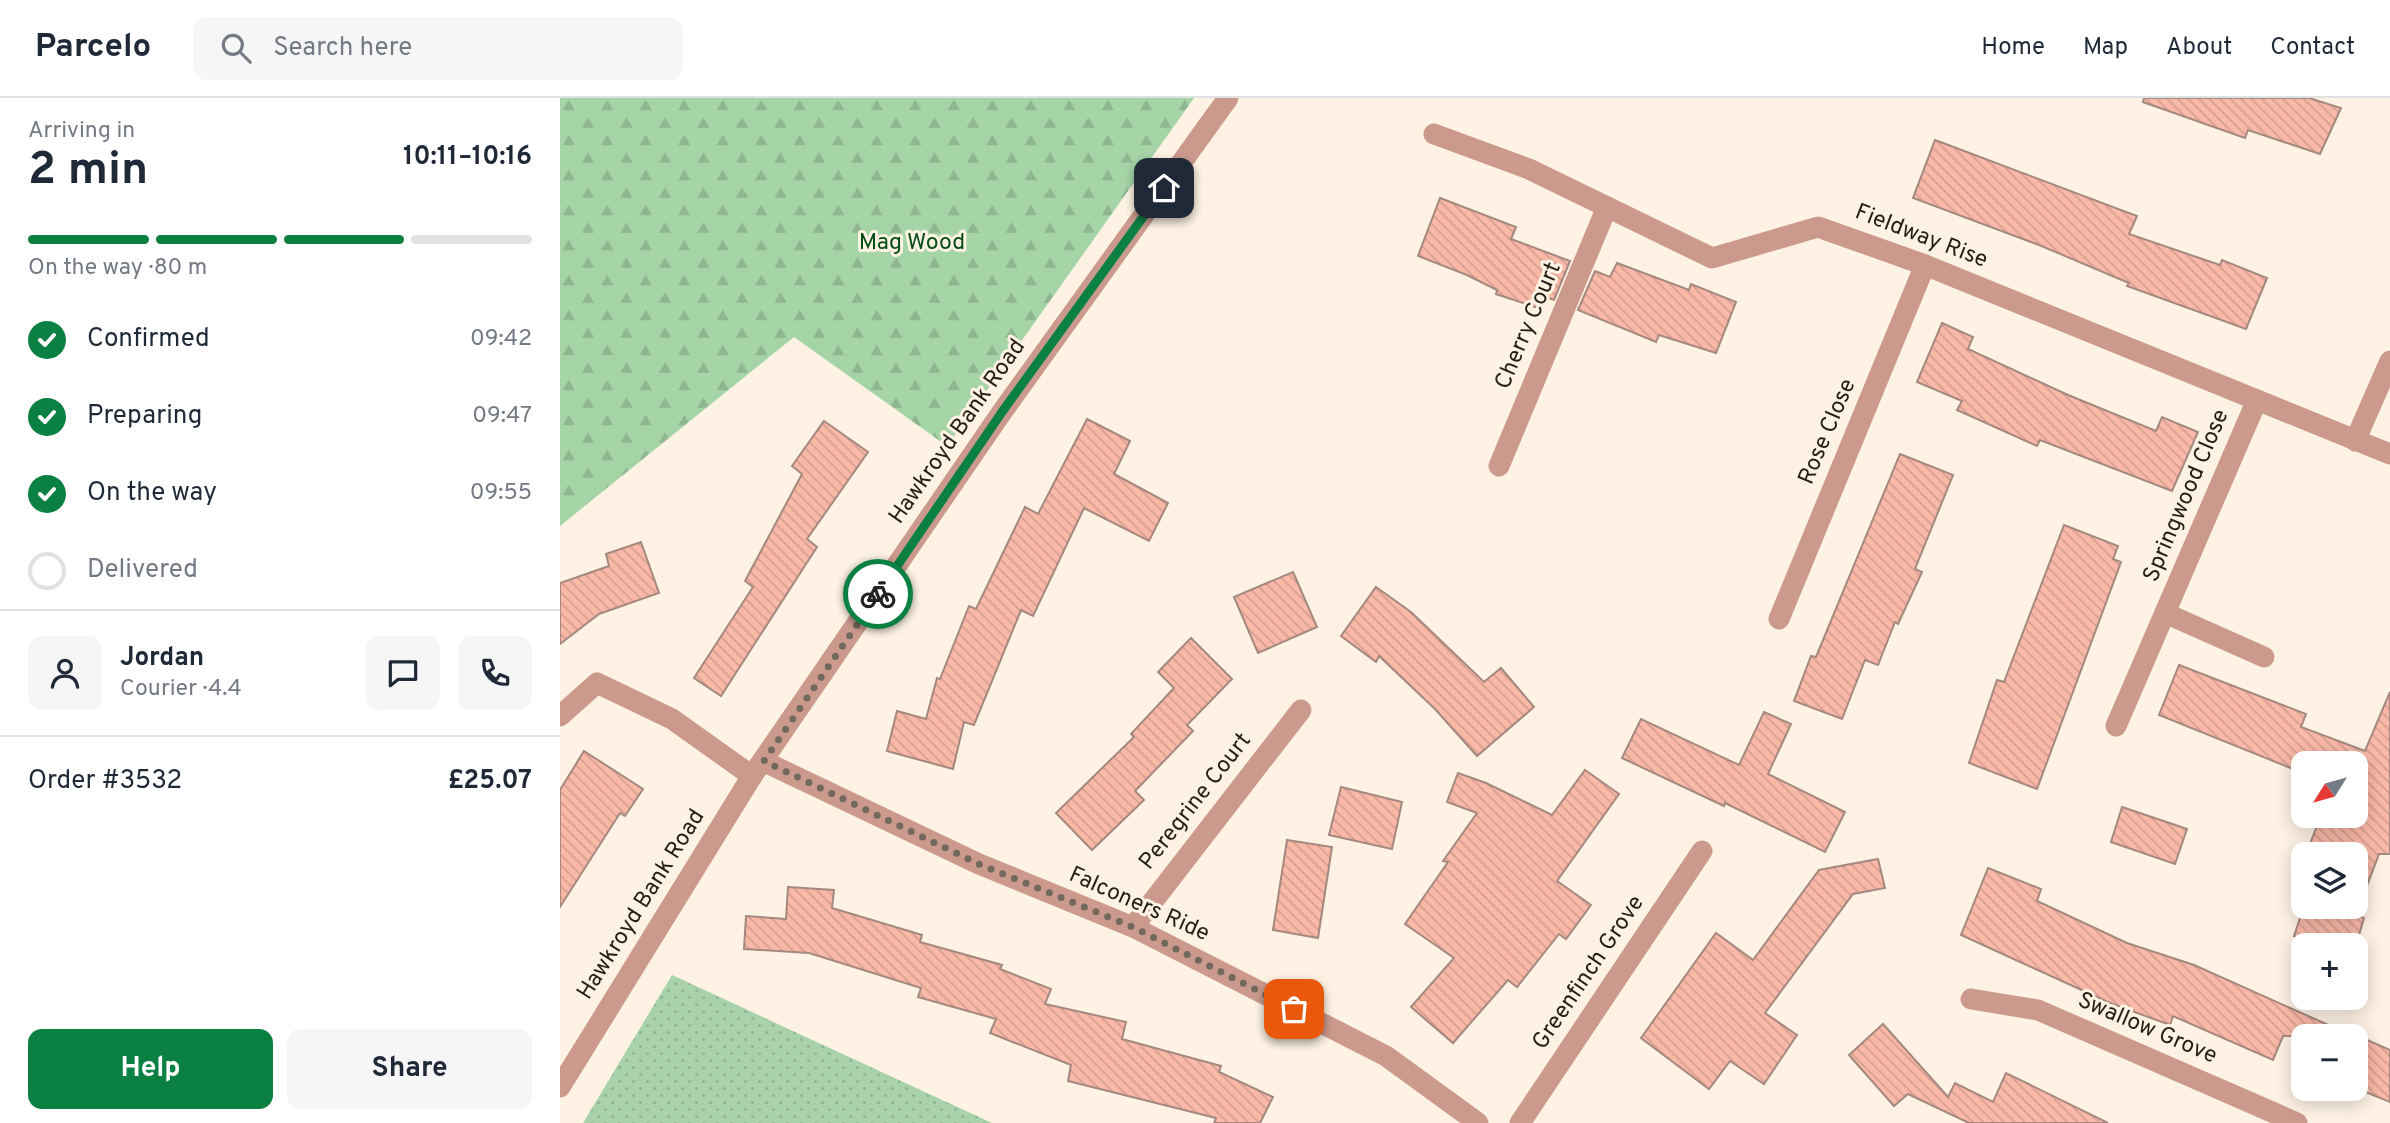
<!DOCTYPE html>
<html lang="en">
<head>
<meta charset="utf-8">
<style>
  body { margin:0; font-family:Overpass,sans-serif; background:#f6f6f7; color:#1f2937; height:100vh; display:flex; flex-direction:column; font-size:26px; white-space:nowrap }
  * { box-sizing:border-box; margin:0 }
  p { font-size:23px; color:#747a83 }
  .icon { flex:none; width:38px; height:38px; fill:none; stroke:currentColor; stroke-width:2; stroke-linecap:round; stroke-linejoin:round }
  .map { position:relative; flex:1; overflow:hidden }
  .drawer { display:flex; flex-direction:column; background:#fff; width:560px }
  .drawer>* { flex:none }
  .needle { width:46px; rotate:233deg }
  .controls { position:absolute; left:1731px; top:653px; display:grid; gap:14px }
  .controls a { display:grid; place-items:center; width:77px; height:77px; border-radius:14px; background:#fff; box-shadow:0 4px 18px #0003; font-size:35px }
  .pin { position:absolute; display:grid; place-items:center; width:60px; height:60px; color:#fff; margin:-30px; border-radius:14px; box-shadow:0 4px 10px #0006 }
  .courier { position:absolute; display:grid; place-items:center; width:70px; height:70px; margin:-35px; border:5px solid #0b8043; border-radius:50%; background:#fff; color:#222; box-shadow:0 2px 9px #0007 }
  .headline em { font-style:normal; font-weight:700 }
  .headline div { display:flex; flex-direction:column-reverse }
  .headline { display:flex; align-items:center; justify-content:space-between; height:119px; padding:0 28px }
  h1 { font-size:46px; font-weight:700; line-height:52px }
  .bar { display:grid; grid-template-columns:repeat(4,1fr); gap:10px 7px; align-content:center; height:84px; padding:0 28px }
  .bar i { height:9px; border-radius:5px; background:#e0e1e3 }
  .bar .current { background:#0b8043 }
  .bar p { grid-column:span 4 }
  .line { display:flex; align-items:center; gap:18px; padding:0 28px; border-top:2px solid #e0e1e3 }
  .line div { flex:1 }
  .round { display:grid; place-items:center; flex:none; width:74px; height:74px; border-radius:14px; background:#f6f6f7 }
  ol { padding:0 28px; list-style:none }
  li { display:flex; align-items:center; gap:21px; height:77px }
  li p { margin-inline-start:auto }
  li .icon { padding:7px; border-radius:50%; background:#0b8043; color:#fff; stroke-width:4 }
  li:last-child { color:#747a83 }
  li i { width:38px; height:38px; border:4px solid #e0e1e3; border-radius:50% }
  .cta { display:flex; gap:14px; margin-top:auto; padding:14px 28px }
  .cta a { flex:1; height:80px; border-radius:14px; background:#0b8043; color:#fff; font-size:28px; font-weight:700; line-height:80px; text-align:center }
  .cta a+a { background:#f6f6f7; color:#1f2937 }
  header { display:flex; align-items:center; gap:42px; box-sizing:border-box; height:98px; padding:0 35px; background:#fff; border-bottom:2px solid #e0e1e3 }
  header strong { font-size:33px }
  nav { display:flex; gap:38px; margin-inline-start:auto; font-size:24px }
  .search { width:490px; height:63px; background:#f6f6f7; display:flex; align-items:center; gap:18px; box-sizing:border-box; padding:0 24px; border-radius:14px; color:#747a83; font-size:26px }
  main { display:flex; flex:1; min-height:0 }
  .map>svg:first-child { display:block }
</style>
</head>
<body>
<header>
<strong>Parcelo</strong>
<div class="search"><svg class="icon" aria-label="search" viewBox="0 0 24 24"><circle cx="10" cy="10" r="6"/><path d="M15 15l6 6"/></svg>Search here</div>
<nav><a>Home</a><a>Map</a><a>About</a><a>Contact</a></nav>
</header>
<main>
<section class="drawer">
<div class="headline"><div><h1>2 min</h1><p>Arriving in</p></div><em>10:11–10:16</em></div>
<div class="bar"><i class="current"></i><i class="current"></i><i class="current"></i><i></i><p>On the way · 80 m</p></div>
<ol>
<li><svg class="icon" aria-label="check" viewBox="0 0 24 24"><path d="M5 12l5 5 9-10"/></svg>Confirmed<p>09:42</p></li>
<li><svg class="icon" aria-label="check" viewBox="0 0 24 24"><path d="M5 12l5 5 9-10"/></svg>Preparing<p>09:47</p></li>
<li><svg class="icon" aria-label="check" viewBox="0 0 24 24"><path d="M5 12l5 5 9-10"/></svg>On the way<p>09:55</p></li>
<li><i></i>Delivered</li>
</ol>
<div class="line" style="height:126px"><a class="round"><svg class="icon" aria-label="person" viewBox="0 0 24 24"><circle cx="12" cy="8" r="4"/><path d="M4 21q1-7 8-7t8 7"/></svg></a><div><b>Jordan</b><p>Courier · 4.4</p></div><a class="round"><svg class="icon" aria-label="chat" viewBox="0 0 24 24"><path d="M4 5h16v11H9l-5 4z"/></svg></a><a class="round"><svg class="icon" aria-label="phone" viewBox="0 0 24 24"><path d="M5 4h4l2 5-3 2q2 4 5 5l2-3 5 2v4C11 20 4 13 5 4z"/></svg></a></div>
<div class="line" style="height:91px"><div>Order #3532</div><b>£25.07</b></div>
<div class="cta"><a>Help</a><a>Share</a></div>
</section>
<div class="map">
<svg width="1830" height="1025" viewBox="0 0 1830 1025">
  <defs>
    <pattern id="forest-firs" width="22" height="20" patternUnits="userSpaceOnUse" patternTransform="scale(1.75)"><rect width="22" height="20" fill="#a5d4a7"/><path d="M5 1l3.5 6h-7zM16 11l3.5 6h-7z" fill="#8eb68f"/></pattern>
    <pattern id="park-dots" width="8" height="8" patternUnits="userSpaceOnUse" patternTransform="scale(1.75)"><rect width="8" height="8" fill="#a8d3aa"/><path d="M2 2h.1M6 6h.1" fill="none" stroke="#90b592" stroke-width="1.8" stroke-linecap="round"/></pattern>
    <pattern id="building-back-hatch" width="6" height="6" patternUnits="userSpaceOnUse" patternTransform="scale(1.75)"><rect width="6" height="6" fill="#fab9a7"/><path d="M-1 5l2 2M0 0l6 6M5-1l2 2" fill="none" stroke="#d69f8f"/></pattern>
  </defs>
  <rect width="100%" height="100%" fill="#fdf2e3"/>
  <polygon fill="url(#forest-firs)" points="0,0 634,0 387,348 234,239 0,428"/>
  <polygon fill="url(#park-dots)" points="112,877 432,1025 23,1025"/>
  <g fill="url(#building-back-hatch)" stroke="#a58880" stroke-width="2">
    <polygon points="1584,0 1749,0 1781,10 1760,56 1688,32 1685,40 1583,4"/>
    <polygon points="1375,42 1577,118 1569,136 1660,167 1662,162 1707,180 1686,231 1567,188 1569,185 1479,147 1353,100"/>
    <polygon points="880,100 956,129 951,141 1010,163 994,202 986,199 981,211 936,196 937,192 907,177 858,158"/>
    <polygon points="1057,165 1129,192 1131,186 1176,204 1156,255 1099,237 1096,244 1018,212 1035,173 1050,179"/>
    <polygon points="1382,225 1413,239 1408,251 1508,297 1596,333 1602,319 1638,334 1612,393 1480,342 1477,348 1397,312 1402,303 1357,284"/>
    <polygon points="527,321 570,343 554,376 608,405 589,443 524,410 473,518 461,512 414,627 404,624 393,671 327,653 337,613 366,621 377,580 380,581 409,508 416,511 465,409 478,416"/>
    <polygon points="264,323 308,354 247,441 257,449 161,598 134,580 193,489 185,483 242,376 232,368"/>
    <polygon points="1340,356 1393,377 1355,471 1362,474 1338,526 1335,524 1318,567 1305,562 1282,621 1234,603 1251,558 1256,559"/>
    <polygon points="1504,427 1558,448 1553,461 1561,464 1477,691 1409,665 1437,582 1444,584"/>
    <polygon points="81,444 99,495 39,516 0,546 0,485 49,468 46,456"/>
    <polygon points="733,474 757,529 698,555 674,499"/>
    <polygon points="816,489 851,514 924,584 941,570 974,609 917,658 875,611 819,558 816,564 781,538"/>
    <polygon points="631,540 672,581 627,627 633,633 575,693 584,702 532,752 496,715 574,639 571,636 614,590 598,574"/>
    <polygon points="1619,567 1746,616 1741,629 1805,653 1830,594 1830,756 1819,756 1796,817 1804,820 1796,847 1763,847 1734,838 1744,808 1796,808 1796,756 1746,756 1761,718 1796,718 1796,665 1743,665 1743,675 1599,617"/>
    <polygon points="1204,614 1231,626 1208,676 1285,714 1265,754 1165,705 1164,708 1062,660 1081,621 1179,667"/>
    <polygon points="24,653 83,691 65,718 60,715 0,809 0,692"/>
    <polygon points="1025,672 1059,696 997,783 1031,807 1006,841 999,836 957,889 948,882 893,945 851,909 894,860 845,826 888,764 883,763 917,715 887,704 898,675 926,685 992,717"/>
    <polygon points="781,689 842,704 832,751 769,737"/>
    <polygon points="1562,709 1627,731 1615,766 1551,744"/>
    <polygon points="727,742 772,749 758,840 713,832"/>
    <polygon points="1318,761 1325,790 1293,796 1205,915 1237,937 1204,986 1170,963 1149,991 1081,940 1156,835 1193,862 1259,772"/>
    <polygon points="1428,770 1481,791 1477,803 1567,845 1634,867 1793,938 1723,938 1713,962 1613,918 1610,927 1550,905 1401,837"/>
    <polygon points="228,789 274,792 272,810 362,837 360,844 442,867 440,871 491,891 485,906 566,924 562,941 661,968 659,974 713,999 700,1025 654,1025 656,1020 508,983 511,967 430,935 436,921 358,899 361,890 249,855 184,851 186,818 226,821"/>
    <polygon points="1323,926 1388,999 1395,985 1433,1004 1446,975 1548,1025 1409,1025 1348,996 1334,1008 1289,957"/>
    <polygon points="1796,937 1830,952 1830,1004 1796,990"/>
  </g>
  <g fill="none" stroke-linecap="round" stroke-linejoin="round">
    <g stroke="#cc9a8d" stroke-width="21">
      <polyline points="874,36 969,71 1152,160 1258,129 1365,167 1830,356"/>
      <polyline points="1795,343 1830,263"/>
      <polyline points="939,368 1047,109"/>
      <polyline points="1605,515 1704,559"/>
      <polyline points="1219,521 1365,167"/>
      <polyline points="0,618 37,585 112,621 192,678"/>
      <polyline points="1556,628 1697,302"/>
      <polyline points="203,663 419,766 573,829 826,958 918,1025"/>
      <polyline points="573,829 741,612"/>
      <polyline points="1411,901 1478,912 1737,1025"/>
      <polyline points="0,989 192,678 442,314 668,0"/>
      <polyline points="960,1025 1142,753"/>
    </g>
  </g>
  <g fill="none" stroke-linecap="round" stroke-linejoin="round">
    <polyline stroke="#71695e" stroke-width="7" stroke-dasharray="0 12.6" points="318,496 204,663 419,766 573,829 734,911"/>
    <polyline stroke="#0b8043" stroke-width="9" points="318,496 442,314 604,90"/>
  </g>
  <g text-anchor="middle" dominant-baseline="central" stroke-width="6" stroke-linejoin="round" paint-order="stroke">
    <g font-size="23" fill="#261f16" stroke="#fdf2e3">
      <text transform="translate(1361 139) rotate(21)">Fieldway Rise</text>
      <text transform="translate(969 228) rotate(-67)">Cherry Court</text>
      <text transform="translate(398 334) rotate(-55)">Hawkroyd Bank Road</text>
      <text transform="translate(1268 334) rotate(-67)">Rose Close</text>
      <text transform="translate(1627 398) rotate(-67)">Springwood Close</text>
      <text transform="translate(636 704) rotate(-52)">Peregrine Court</text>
      <text transform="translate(82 807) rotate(-58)">Hawkroyd Bank Road</text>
      <text transform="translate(579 807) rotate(24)">Falconers Ride</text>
      <text transform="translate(1029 875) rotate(-56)">Greenfinch Grove</text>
      <text transform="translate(1587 931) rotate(23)">Swallow Grove</text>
    </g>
    <g font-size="23" fill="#044d15" stroke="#fdf2e3">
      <text x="352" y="145">Mag Wood</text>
    </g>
  </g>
</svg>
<div class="controls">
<a><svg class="needle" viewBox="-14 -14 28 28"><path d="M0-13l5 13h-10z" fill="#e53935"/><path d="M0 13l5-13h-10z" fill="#747a83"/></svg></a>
<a><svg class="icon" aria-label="layers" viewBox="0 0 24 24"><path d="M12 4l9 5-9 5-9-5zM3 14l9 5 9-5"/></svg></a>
<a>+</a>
<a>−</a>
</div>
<div class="pin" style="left:734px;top:911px;background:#ea580c"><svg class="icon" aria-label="bag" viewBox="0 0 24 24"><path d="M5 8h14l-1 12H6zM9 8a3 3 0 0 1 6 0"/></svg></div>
<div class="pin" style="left:604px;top:90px;background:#1f2937"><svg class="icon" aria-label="home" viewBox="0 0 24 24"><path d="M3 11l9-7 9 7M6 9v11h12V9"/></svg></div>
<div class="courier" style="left:318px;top:496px"><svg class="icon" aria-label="bike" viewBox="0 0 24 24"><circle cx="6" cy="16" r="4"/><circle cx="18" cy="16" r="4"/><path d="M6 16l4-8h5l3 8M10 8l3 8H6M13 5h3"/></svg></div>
</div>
</main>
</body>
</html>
